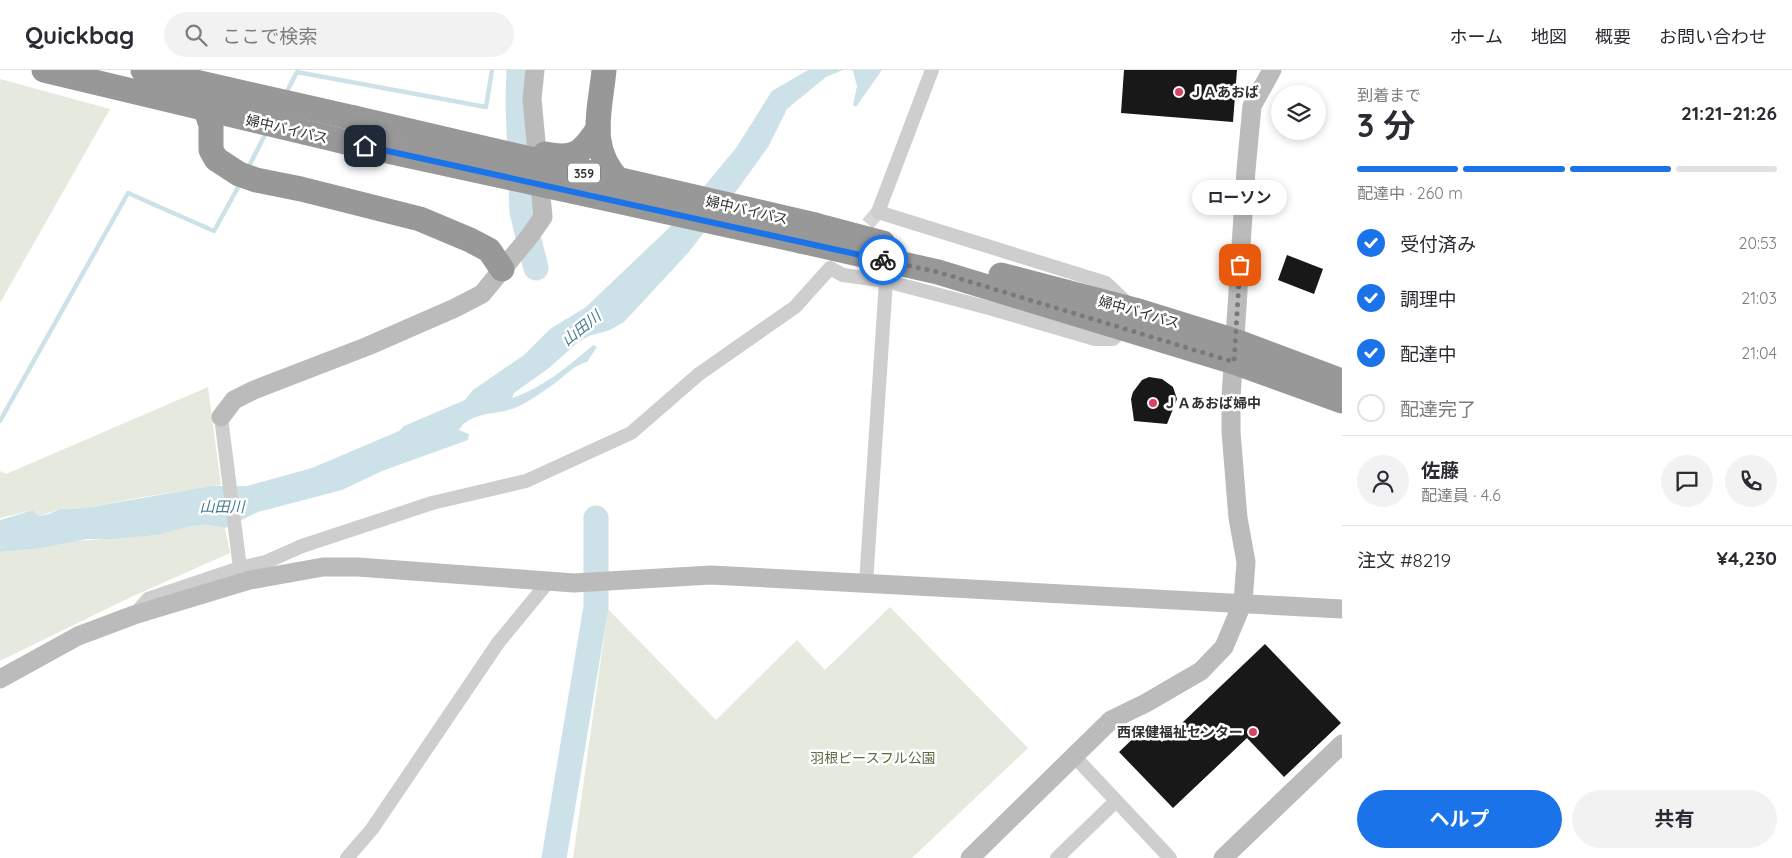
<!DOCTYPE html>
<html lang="ja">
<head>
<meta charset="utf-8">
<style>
  body { margin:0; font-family:Quicksand,"Noto Sans JP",sans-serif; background:#f2f2f3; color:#2b2b33; height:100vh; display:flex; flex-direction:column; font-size:19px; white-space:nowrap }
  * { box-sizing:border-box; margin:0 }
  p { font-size:16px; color:#7c7c81 }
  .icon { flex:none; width:28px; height:28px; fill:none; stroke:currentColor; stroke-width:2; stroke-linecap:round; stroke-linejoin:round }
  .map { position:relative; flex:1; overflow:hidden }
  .panel { display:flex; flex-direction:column; background:#fff; width:450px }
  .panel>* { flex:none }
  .buttons { position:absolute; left:1271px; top:15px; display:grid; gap:10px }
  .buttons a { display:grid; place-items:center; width:55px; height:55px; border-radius:50%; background:#fff; box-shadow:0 2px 8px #0003; font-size:25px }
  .pin { position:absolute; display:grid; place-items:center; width:42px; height:42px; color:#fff; margin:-21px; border-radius:10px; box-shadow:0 2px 8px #0006 }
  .courier { position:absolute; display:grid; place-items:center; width:50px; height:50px; margin:-25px; border:4px solid #1a73e8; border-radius:50%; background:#fff; color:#222; box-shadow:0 1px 6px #0007 }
  .bubble { position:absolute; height:35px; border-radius:18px; background:#fff; box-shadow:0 2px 8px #0003; font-size:16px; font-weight:700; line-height:35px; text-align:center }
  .headline em { font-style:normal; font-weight:700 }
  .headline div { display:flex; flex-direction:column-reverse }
  .headline { display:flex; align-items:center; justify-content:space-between; height:85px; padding:0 15px }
  h1 { font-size:32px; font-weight:700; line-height:38px }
  .bar { display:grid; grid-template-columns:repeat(4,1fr); gap:8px 5px; align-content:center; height:60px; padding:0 15px }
  .bar i { height:6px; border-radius:4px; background:#e1e1e2 }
  .bar .on { background:#1a73e8 }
  .bar p { grid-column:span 4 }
  .line { display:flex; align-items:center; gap:12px; padding:0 15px; border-top:1px solid #e1e1e2 }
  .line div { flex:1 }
  .round { display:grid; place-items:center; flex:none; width:52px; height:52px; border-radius:26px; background:#f2f2f3 }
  ol { padding:0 15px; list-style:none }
  li { display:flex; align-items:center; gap:15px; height:55px }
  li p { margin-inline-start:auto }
  li .icon { padding:5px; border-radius:50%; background:#1a73e8; color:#fff; stroke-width:4 }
  li:last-child { color:#7c7c81 }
  li i { width:28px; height:28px; border:2px solid #e1e1e2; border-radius:50% }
  .action { display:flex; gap:10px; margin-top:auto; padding:10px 15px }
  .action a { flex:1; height:58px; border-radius:30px; background:#1a73e8; color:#fff; font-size:20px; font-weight:700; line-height:58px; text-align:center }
  .action a+a { background:#f2f2f3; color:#2b2b33 }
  header { display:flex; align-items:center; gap:30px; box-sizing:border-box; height:70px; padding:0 25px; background:#fff; border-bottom:1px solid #e1e1e2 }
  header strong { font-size:24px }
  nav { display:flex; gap:28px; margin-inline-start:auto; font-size:18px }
  .search { width:350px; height:45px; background:#f2f2f3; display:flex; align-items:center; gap:12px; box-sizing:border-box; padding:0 18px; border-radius:28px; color:#7c7c81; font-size:19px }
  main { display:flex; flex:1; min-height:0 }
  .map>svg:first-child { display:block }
</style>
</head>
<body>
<header>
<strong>Quickbag</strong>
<div class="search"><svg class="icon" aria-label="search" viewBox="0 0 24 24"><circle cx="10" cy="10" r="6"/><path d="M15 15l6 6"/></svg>ここで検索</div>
<nav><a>ホーム</a><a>地図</a><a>概要</a><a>お問い合わせ</a></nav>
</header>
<main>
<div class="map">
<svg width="1342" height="788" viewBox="0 0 1342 788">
  <rect width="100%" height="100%" fill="#fff"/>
  <g fill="#e6eade">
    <polygon points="0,9 110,39 0,233"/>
    <polygon points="208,317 221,415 143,427 85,438 60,439 39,446 33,440 0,448 0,401 6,404"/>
    <polygon points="208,455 225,458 230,483 129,528 0,591 0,482 35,479 64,472 158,465 192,456"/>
    <polygon points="890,537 1028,678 912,788 573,788 608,539 716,650 797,570 825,600"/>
  </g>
  <g fill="#cce2e8">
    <path d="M808 0H843L826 7 787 39 768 77 740 116 688 183 624 252 610 260 589 266 577 273 549 298 514 323 512 328C541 319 570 295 593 275L597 277 587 292C574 295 565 306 555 313 546 320 528 332 519 336 501 346 471 340 459 360L469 364 468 370 382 401 342 420 258 442 225 458 208 455 192 456 158 465 113 469H88L35 479 0 482V450L33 440 39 446 49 444 60 439 85 438 211 416H247L312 398 399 361 404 356 465 330 473 320 524 285 550 259 586 237 673 154 736 78 772 21Z"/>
    <polygon points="850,0 882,0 856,37 853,35 857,16 853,1"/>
  </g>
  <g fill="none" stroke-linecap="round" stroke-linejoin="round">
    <g stroke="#cce2e8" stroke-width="4.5">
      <polyline points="285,25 297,2 486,37 492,0"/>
      <polyline points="248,98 267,61"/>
      <polyline points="0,351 128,123 214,161 241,112"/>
    </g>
    <g stroke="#cce2e8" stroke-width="25">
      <polyline points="519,0 518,31 522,142 536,198"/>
      <polyline points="554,788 596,537 596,448"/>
    </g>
  </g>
  <g fill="#181818">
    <polygon points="1124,0 1237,0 1233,52 1121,43"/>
    <polygon points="1287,185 1323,199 1314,224 1278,210"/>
    <polygon points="1149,307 1162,309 1173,317 1177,329 1167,354 1134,351 1131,329 1133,322 1142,310"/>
    <polygon points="1265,574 1341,653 1284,707 1247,668 1173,738 1119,682 1146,656 1162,672"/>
  </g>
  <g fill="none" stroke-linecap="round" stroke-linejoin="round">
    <polyline stroke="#d6d6d6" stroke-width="14" stroke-dasharray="14 7" stroke-linecap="butt" points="854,170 878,142"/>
    <g stroke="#cecece" stroke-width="14">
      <polyline points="932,0 878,142 1106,213 1127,233"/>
      <polyline points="240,498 266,492 302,476 432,433 526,411 631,363 699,304 795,237 830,198 843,205 886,211 989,238 1095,269 1113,269 1123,259"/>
      <polyline points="866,513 886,211"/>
      <polyline points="134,545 148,529 240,498 221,347"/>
      <polyline points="1074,686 1170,788"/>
      <polyline points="347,788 372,759 498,573 549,511"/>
      <polyline points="1057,788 1116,731"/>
    </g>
    <g stroke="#bbb" stroke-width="19">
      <polyline points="221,347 234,330 254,320 368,276 455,238 482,224 529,167 543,147 532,29 535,0"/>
      <polyline points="0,609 78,566 134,545 250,510 323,497 358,497 574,513 711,505 1342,539"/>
      <polyline points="970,788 1111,650 1146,633 1201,601 1224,577 1243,532 1246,492 1238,448 1231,362 1231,327 1246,100 1252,36 1272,0"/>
      <polyline points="1223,788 1342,674"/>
    </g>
    <g stroke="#989898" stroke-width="25">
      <polyline points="44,0 346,72"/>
      <polyline points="143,0 354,48"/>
      <path d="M604 0C600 42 587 77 619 111"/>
      <polyline points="206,40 211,55 211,80 216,89 239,104 256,110 301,119 420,149 470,170 489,180 502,199"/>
      <polyline points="815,155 883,173"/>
      <polyline points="801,171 938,202 1234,292 1342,331"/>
      <polyline points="1001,205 1135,240 1235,271 1342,311"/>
    </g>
    <g stroke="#989898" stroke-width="25">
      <polyline points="354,48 815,155"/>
      <polyline points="346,72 801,171"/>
      <path d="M545 84C575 90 582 83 598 59"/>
    </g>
  </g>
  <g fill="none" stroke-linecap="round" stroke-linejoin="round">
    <polyline stroke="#797979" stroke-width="5" stroke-dasharray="0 9" points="883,190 938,202 1234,292 1240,195"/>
    <polyline stroke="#1a73e8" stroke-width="6" points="365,76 883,190"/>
  </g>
  <g fill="#d84365" stroke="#fff" stroke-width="2">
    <circle cx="1179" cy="22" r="5"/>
    <circle cx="1153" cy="333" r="5"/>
    <circle cx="1253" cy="662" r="5"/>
  </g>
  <g text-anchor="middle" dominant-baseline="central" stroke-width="5" stroke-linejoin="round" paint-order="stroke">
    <rect fill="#fff" stroke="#6f6f6f" stroke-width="1" x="568" y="93.5" width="32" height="19" rx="4"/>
    <g font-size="12" font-weight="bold" fill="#313131">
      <text x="584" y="103">359</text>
    </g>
    <g font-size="14" font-weight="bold" fill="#313131" stroke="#fff" text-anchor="start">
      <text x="1189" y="22">ＪＡあおば</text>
      <text x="1163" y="333">ＪＡあおば婦中</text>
      <text x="1243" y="662" text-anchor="end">西保健福祉センター</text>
    </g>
    <g font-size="14" fill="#313131" stroke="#fff">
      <text transform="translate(287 59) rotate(13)">婦中バイパス</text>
      <text transform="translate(747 140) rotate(13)">婦中バイパス</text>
      <text transform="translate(1139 242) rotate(16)">婦中バイパス</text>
    </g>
    <g font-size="14" fill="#5b6a41" stroke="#fff">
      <text x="873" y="688">羽根ピースフル公園</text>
    </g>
    <g font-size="15" font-style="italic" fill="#457d8e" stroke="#fff">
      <text transform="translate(581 258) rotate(-39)">山田川</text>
      <text x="222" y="436">山田川</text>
    </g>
  </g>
</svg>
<div class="buttons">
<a><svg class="icon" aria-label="layers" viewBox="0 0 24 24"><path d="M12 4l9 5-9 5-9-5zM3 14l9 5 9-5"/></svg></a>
</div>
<div class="pin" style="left:1240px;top:195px;background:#ea580c"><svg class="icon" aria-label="bag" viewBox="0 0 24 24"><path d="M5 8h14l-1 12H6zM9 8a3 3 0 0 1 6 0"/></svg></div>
<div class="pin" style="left:365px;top:76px;background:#1f2937"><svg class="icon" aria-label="home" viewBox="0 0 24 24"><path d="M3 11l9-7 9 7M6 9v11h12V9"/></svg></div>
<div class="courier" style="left:883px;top:190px"><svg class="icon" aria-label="bike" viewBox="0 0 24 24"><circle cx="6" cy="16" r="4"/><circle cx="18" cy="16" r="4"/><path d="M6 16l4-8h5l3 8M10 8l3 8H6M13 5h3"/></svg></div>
<div class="bubble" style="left:1192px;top:110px;width:95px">ローソン</div>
</div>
<section class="panel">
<div class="headline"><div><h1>3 分</h1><p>到着まで</p></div><em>21:21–21:26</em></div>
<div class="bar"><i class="on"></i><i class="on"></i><i class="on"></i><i></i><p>配達中 · 260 m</p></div>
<ol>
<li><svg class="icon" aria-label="check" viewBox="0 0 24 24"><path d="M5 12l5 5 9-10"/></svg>受付済み<p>20:53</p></li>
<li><svg class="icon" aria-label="check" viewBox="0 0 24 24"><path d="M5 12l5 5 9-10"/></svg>調理中<p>21:03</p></li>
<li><svg class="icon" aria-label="check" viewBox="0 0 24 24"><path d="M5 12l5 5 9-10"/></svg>配達中<p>21:04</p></li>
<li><i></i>配達完了</li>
</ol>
<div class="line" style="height:90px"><a class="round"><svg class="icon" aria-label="person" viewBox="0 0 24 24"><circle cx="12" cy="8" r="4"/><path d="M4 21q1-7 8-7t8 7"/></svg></a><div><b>佐藤</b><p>配達員 · 4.6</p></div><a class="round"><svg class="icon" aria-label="chat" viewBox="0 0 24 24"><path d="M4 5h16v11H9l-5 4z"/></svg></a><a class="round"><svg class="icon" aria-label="phone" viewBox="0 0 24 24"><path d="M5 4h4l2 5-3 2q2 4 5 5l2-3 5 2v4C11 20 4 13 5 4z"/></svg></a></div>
<div class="line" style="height:65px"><div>注文 #8219</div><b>¥4,230</b></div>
<div class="action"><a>ヘルプ</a><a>共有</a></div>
</section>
</main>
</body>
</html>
